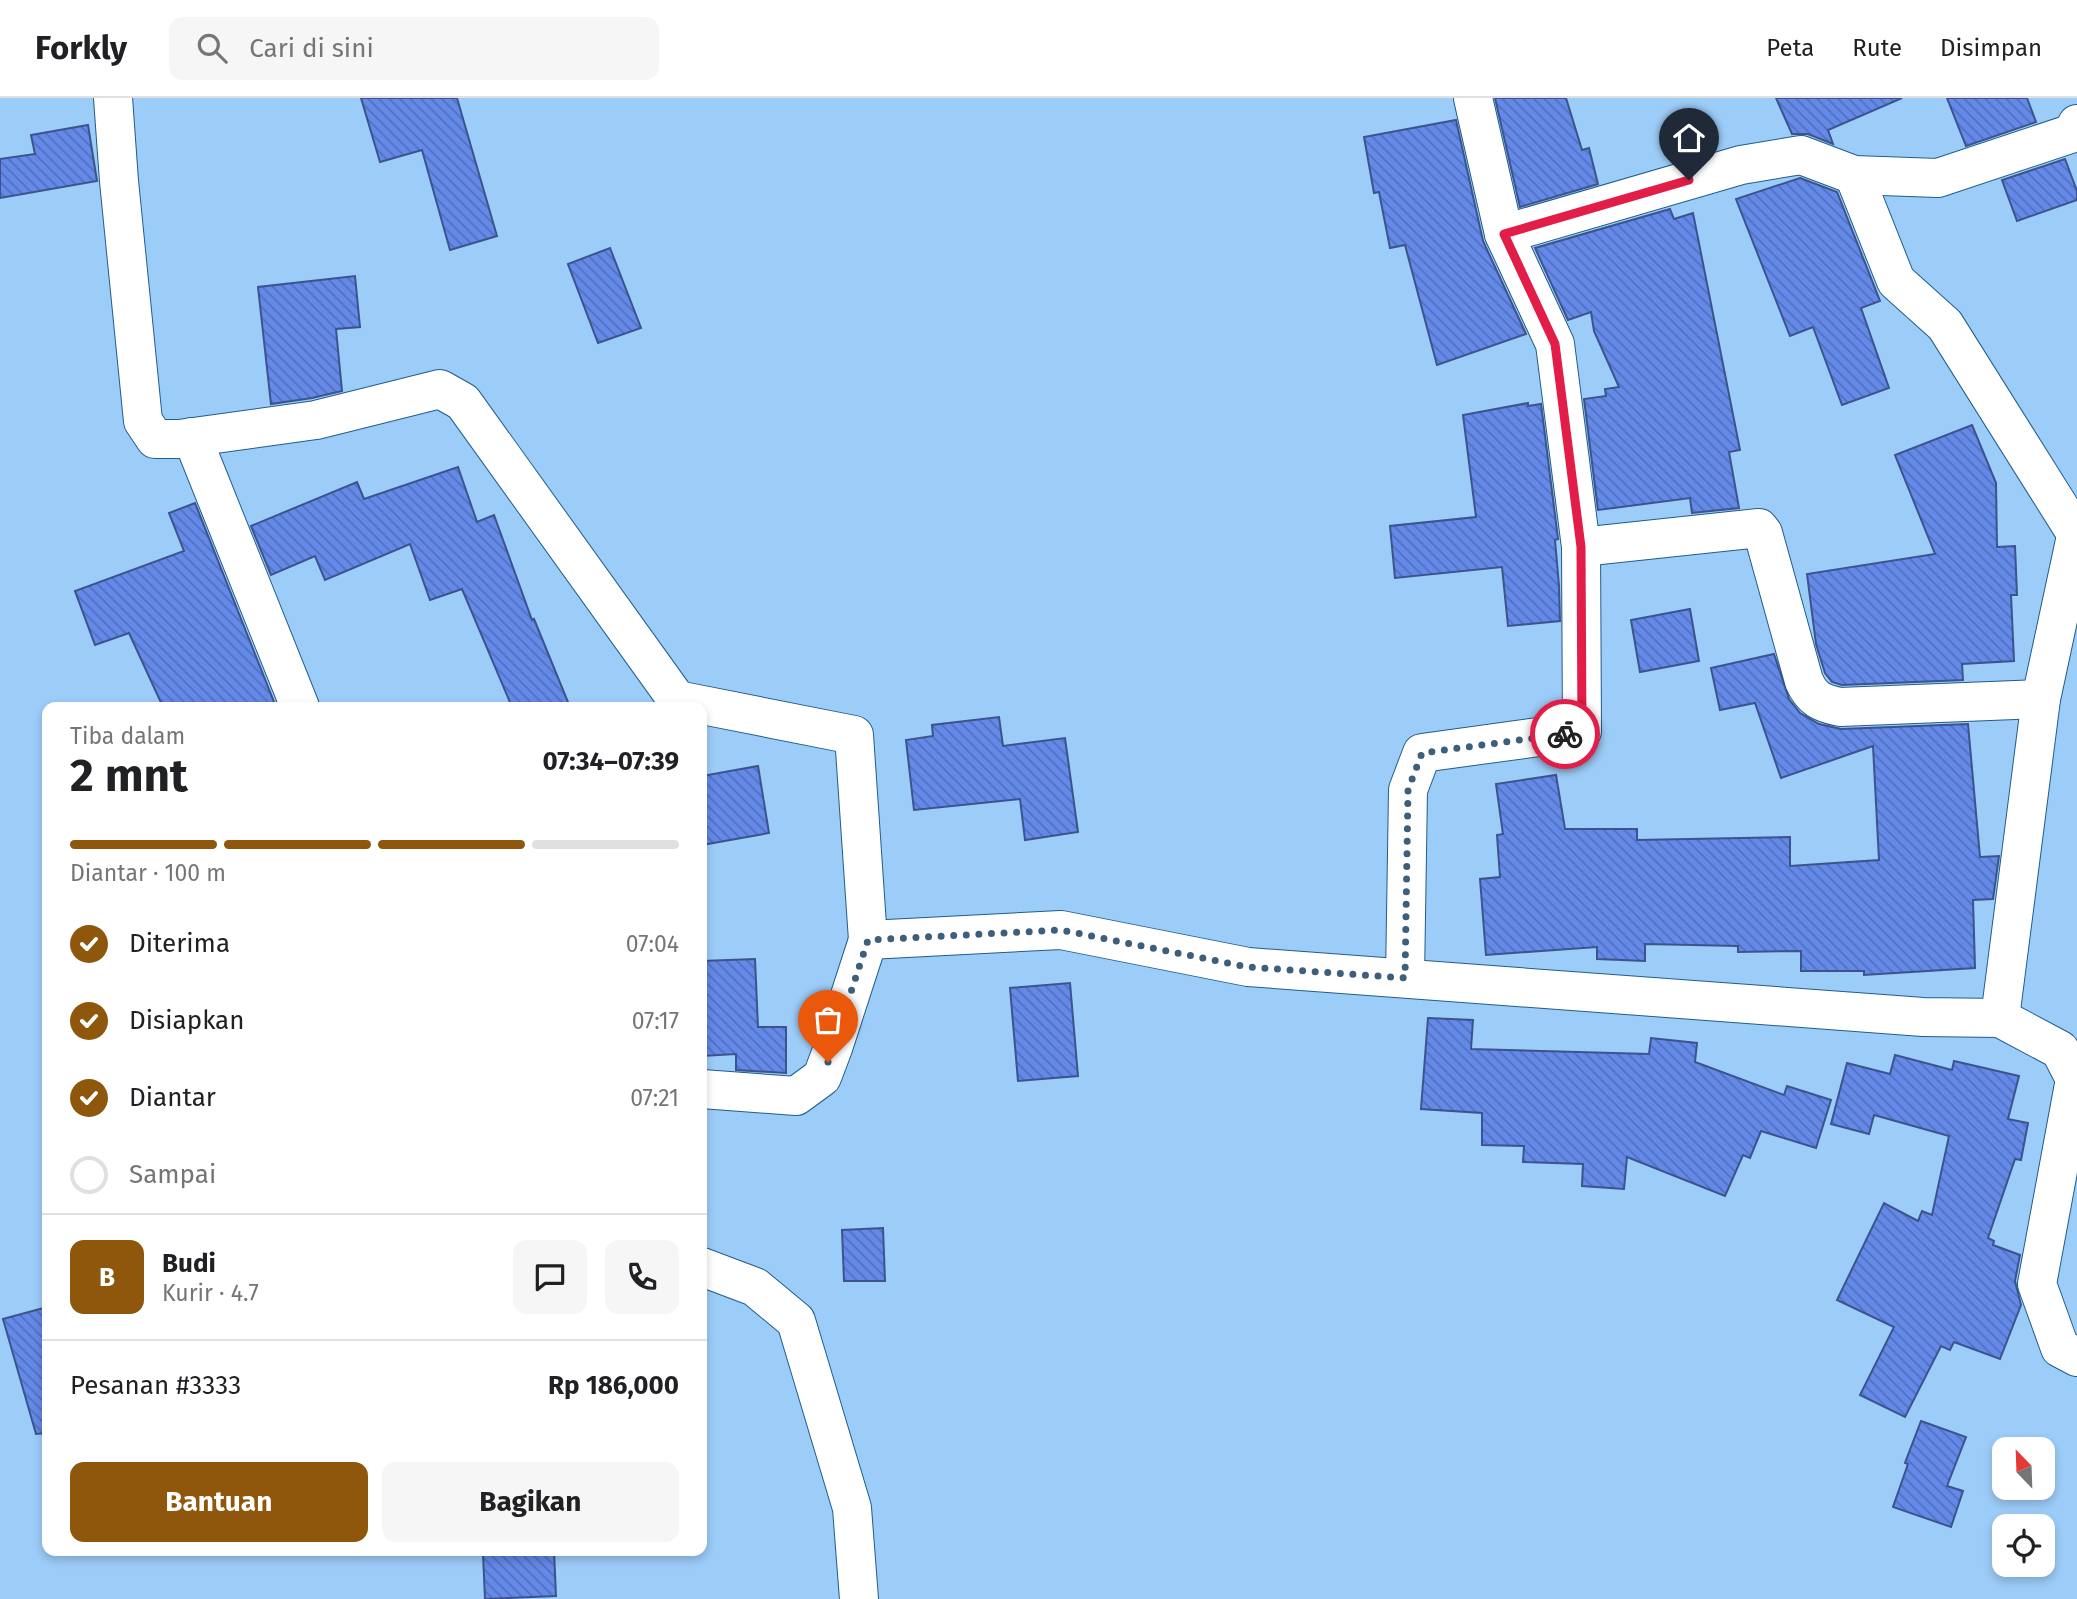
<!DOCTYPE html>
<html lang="id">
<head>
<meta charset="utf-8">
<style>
  body { margin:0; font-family:"Fira Sans",sans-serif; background:#f6f6f6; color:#202124; height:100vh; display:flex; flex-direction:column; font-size:26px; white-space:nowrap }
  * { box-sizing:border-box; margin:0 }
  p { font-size:23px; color:#757577 }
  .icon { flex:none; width:38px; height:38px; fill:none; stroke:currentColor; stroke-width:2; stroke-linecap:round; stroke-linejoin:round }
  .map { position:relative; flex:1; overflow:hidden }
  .drawer { position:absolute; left:42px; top:604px; width:665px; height:854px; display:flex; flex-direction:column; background:#fff; border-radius:14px; box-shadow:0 4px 10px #0003 }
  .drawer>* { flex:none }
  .needle { width:46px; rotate:337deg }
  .controls { position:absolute; left:1992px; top:1339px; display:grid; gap:14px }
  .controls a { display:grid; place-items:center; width:63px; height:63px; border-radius:14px; background:#fff; box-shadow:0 4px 10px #0003; font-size:35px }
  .pin { position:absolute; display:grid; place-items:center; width:60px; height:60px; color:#fff; margin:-72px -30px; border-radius:50% 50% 50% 0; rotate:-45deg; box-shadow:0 0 7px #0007 }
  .pin .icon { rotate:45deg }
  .courier { position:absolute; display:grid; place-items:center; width:70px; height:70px; margin:-35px; border:5px solid #e11d48; border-radius:50%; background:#fff; color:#222; box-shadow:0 2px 9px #0007 }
  .summary em { font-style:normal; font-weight:700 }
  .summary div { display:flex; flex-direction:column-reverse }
  .summary { display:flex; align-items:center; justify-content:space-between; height:119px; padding:0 28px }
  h1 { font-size:46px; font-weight:700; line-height:52px }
  .bar { display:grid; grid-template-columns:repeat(4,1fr); gap:10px 7px; align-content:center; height:84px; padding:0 28px }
  .bar i { height:9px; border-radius:5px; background:#e0e0e0 }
  .bar .selected { background:#8e570c }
  .bar p { grid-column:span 4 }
  .line { display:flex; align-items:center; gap:18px; padding:0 28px; border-top:2px solid #e0e0e0 }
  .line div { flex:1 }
  .round { display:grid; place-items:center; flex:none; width:74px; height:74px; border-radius:14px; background:#f6f6f6 }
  ol { padding:0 28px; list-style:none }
  li { display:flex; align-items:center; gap:21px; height:77px }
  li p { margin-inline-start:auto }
  li .icon { padding:7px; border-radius:50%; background:#8e570c; color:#fff; stroke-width:4 }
  li:last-child { color:#757577 }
  li i { width:38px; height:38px; border:4px solid #e0e0e0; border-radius:50% }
  .primary-button { display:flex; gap:14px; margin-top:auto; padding:14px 28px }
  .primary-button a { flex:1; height:80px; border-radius:14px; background:#8e570c; color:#fff; font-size:28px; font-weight:700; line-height:80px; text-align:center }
  .primary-button a+a { background:#f6f6f6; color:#202124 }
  header { display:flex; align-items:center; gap:42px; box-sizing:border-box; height:98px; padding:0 35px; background:#fff; border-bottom:2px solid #e0e0e0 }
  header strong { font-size:33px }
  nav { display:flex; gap:38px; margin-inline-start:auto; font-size:24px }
  .search { width:490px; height:63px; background:#f6f6f6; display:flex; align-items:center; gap:18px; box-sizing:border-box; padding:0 24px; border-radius:14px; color:#757577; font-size:26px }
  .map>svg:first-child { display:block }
</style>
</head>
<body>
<header>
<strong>Forkly</strong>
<div class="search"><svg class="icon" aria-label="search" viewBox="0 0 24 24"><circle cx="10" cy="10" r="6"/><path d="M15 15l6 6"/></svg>Cari di sini</div>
<nav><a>Peta</a><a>Rute</a><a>Disimpan</a></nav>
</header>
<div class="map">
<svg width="2077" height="1501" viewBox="0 0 2077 1501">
  <defs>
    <pattern id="building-back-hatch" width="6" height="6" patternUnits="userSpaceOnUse" patternTransform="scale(1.75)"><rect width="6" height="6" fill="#6489e8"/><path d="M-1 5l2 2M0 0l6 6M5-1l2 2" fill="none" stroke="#5170bd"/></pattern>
  </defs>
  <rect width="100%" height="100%" fill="#9cccf8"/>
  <g fill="url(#building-back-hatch)" stroke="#3c538e" stroke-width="2">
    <polygon points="361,0 457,0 497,138 450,152 422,52 380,64"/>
    <polygon points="1495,0 1566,0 1582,52 1589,50 1598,86 1520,109"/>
    <polygon points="1776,0 1902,0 1828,32 1833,46 1808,36 1792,36"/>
    <polygon points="1947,0 2027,0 2036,24 1966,48"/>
    <polygon points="1456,22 1483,143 1526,236 1437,267 1405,147 1390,150 1379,94 1374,95 1364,39"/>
    <polygon points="88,27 97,83 0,100 0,61 35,56 31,37"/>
    <polygon points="2065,61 2077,93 2077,102 2017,123 2002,82"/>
    <polygon points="1800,80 1837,94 1880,203 1861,210 1889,290 1842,307 1813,229 1790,238 1736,101"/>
    <polygon points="1670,111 1674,121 1693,115 1740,352 1729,354 1739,410 1692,415 1690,400 1598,412 1584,301 1606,298 1605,291 1619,289 1594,233 1591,214 1568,222 1535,150"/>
    <polygon points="610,150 641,230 598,245 568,166"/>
    <polygon points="355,178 360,229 336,231 342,293 312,300 271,306 258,189"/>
    <polygon points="1528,305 1528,308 1541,306 1558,441 1555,442 1559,488 1560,523 1508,528 1502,469 1395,480 1390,428 1476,419 1463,317"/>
    <polygon points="1972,327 1996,385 1997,449 2015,448 2017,497 2011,497 2014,563 1962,566 1963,582 1842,587 1832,584 1825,575 1816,546 1807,476 1935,456 1895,357"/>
    <polygon points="458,369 477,424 494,417 532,522 534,521 570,609 512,609 462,491 430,502 410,446 325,482 315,458 271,477 251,428 357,384 364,401"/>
    <polygon points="195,405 276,609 163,609 129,535 95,547 75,493 184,453 169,415"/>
    <polygon points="1690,511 1699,563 1640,574 1631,522"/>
    <polygon points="1774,556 1789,601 1800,615 1819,626 1841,631 1968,626 1980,759 1999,758 1993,801 1973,802 1975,870 1864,877 1864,873 1801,873 1801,853 1738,854 1738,848 1645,846 1645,863 1597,861 1597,849 1486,857 1480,781 1500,779 1497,737 1503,736 1496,686 1556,677 1565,731 1637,731 1637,742 1790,739 1790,768 1879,762 1873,648 1781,680 1755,605 1720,612 1711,570"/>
    <polygon points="999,619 1003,648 1065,640 1078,734 1025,742 1020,701 914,712 906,642 933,638 932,627"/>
    <polygon points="758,668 769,735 702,747 702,678"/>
    <polygon points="755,861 758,929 786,929 786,975 736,972 736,956 702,958 702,863"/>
    <polygon points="1070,885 1078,978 1018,983 1010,890"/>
    <polygon points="1428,920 1473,922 1471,951 1649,956 1651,940 1697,945 1695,964 1784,997 1787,988 1831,1002 1816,1050 1761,1033 1750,1060 1743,1057 1725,1098 1627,1059 1624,1091 1582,1088 1583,1066 1523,1064 1524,1048 1482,1047 1482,1015 1421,1011"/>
    <polygon points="1895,957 1952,972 1954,963 2019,978 2008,1021 2028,1025 2021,1062 2015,1061 1988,1140 1994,1143 1993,1147 2020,1157 2015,1183 2021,1207 2000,1261 1954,1244 1950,1252 1941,1248 1905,1319 1860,1297 1894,1229 1837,1202 1884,1105 1918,1123 1922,1113 1932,1117 1949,1038 1874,1017 1869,1036 1831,1026 1847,965 1890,976"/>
    <polygon points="883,1130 885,1183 844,1183 842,1132"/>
    <polygon points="47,1209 47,1335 36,1336 3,1221"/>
    <polygon points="1921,1323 1966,1339 1947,1388 1963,1393 1951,1429 1893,1409 1908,1366 1905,1365"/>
    <polygon points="554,1452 556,1498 485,1501 483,1456"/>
  </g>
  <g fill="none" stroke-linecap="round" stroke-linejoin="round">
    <defs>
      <g id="minor">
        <polyline points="113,0 119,83 143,323 155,341 179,341 316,322 440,291 463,304 677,602 854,637 868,842 1061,832 1248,869 1923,919 2000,920 2060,952 2075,981 2037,1186 2060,1250 2077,1259"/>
        <polyline points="1854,77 1896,183 1945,227 2077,437"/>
        <polyline points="1504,136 1741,67 1801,57 1854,77 1938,80 2073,35 2077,26"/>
        <polyline points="192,339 300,609"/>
        <path d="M1581 449 1759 430 1763 435 1804 583C1812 601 1821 605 1840 609L2041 601"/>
        <polyline points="1405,880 1408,692 1422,655 1582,633 1581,449 1555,246 1504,136 1473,0"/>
        <polyline points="2000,920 2041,601 2076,438"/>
        <polyline points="702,991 796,998 822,979 833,950 868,842"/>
        <polyline points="702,1169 755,1189 796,1223 852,1410 859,1501"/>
      </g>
    </defs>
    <use href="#minor" stroke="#205d8d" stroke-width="40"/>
    <use href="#minor" stroke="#fff" stroke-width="38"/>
  </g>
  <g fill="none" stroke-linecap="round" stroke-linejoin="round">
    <polyline stroke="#3e5f7c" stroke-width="7" stroke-dasharray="0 12.6" points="828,964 868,842 1061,832 1248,869 1405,880 1408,692 1422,655 1565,636"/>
    <polyline stroke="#e11d48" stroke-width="9" points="1565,636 1582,633 1581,449 1555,246 1504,136 1689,82"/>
  </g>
</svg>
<div class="controls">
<a><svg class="needle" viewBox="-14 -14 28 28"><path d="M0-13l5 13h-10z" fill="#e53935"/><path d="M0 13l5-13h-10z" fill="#757577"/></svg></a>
<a><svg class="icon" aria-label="locate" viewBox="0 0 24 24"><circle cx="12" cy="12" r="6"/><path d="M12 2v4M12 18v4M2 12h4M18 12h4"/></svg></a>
</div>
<div class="pin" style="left:828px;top:964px;background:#ea580c"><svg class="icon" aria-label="bag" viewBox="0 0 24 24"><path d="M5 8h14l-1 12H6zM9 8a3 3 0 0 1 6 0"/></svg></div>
<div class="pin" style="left:1689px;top:82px;background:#1f2937"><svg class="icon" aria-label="home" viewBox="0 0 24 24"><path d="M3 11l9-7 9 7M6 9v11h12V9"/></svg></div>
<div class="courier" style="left:1565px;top:636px"><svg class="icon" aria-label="bike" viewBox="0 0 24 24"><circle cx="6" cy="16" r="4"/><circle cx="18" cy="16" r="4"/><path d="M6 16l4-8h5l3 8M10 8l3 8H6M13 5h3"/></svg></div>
<section class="drawer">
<div class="summary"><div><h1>2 mnt</h1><p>Tiba dalam</p></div><em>07:34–07:39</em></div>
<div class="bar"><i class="selected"></i><i class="selected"></i><i class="selected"></i><i></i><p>Diantar · 100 m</p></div>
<ol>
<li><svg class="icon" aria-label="check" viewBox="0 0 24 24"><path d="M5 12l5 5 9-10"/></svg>Diterima<p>07:04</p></li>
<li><svg class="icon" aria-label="check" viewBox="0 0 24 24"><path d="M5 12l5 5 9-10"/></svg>Disiapkan<p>07:17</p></li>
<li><svg class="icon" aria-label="check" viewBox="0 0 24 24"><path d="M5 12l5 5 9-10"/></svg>Diantar<p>07:21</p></li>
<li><i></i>Sampai</li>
</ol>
<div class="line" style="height:126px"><b class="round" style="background:#8e570c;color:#fff">B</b><div><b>Budi</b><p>Kurir · 4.7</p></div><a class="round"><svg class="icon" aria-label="chat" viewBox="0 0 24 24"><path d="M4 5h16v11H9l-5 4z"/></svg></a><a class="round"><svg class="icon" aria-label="phone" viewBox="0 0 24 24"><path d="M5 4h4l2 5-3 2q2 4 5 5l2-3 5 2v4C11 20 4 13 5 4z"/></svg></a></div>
<div class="line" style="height:91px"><div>Pesanan #3333</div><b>Rp 186,000</b></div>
<div class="primary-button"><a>Bantuan</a><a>Bagikan</a></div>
</section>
</div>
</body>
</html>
